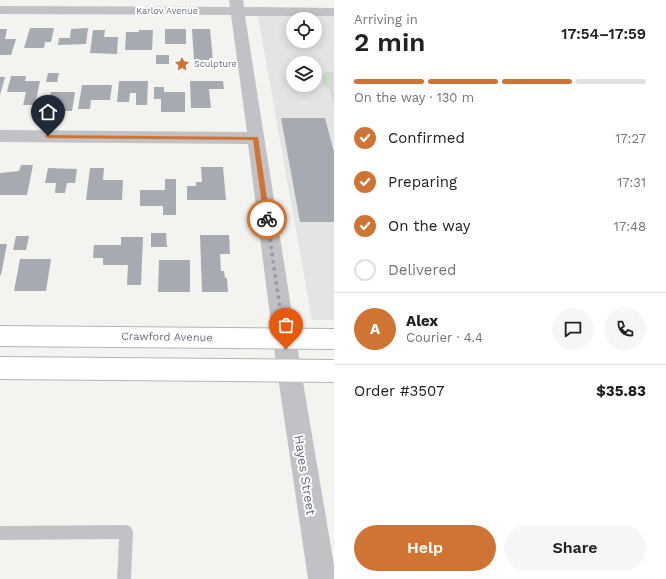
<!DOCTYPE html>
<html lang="en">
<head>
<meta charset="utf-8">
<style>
  body { margin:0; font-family:"Work Sans",sans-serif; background:#f6f6f6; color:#202124; height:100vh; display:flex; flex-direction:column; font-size:15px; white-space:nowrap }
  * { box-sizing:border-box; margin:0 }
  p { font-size:13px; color:#757577 }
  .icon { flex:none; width:22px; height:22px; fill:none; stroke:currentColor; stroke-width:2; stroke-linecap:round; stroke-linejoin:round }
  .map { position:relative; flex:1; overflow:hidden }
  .details { display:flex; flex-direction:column; background:#fff; width:332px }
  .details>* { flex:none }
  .buttons { position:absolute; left:286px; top:12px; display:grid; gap:8px }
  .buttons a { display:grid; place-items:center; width:36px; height:36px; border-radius:50%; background:#fff; box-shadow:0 2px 10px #0003; font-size:20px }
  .pin { position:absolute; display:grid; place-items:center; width:34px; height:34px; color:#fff; margin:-41px -17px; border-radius:50% 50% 50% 0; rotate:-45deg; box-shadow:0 0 4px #0007 }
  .pin .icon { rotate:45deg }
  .courier { position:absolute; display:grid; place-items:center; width:40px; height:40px; margin:-20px; border:3px solid #cf7434; border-radius:50%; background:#fff; color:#222; box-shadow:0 1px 5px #0007 }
  .head em { font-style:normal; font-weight:600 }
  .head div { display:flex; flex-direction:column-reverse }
  .head { display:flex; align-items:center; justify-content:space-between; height:68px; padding:0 20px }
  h1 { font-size:26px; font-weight:600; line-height:30px }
  .bar { display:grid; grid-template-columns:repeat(4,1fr); gap:6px 4px; align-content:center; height:48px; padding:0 20px }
  .bar i { height:5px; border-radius:3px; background:#e0e0e0 }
  .bar .on { background:#cf7434 }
  .bar p { grid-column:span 4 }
  .line { display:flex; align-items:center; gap:10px; padding:0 20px; border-top:1px solid #e0e0e0 }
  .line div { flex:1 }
  .round { display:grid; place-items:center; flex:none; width:42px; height:42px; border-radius:21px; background:#f6f6f6 }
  ol { padding:0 20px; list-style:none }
  li { display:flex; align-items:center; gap:12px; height:44px }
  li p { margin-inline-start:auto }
  li .icon { padding:4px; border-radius:50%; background:#cf7434; color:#fff; stroke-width:4 }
  li:last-child { color:#757577 }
  li i { width:22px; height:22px; border:2px solid #e0e0e0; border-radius:50% }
  .cta { display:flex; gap:8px; margin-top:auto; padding:8px 20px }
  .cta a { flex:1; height:46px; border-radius:24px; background:#cf7434; color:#fff; font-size:16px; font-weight:600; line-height:46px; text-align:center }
  .cta a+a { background:#f6f6f6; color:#202124 }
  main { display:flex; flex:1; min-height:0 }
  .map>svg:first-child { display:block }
</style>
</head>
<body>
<main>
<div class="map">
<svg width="334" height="579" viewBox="0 0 334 579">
  <rect width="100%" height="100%" fill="#f3f3f0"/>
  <path fill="#e3e4e3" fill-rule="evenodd" d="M258 16H334V320H312ZM293 19H315V41H293ZM293 63H315V85H293Z"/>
  <polygon fill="#d3dad2" points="326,72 334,72 334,106 329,88 324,86 321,75"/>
  <g fill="#a6abb2">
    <polygon points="30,28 54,28 51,42 45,42 44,48 24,48"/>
    <polygon points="88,28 86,44 58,45 59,38 70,38 71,29"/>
    <polygon points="0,29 7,29 5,39 16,39 11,55 0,55"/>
    <rect x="165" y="29" width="21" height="15"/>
    <polygon points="192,29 210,29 213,61 194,61"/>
    <polygon points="93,30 105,30 104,37 118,37 117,54 90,53"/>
    <polygon points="139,30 153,30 152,50 125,50 126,32 139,32"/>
    <rect x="156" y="55" width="13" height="9"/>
    <polygon points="48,73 59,73 57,82 46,82"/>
    <polygon points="11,76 26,76 25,81 40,81 35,105 23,105 26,92 7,92"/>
    <polygon points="0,77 5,77 0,95"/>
    <polygon points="119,81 148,81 147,105 136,105 136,93 130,93 129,102 117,102"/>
    <polygon points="190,81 223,81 224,89 209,89 211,108 191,108"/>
    <polygon points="82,85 112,85 110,100 91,100 90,109 78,109"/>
    <polygon points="154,87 164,87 164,92 185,92 185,112 161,112 161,99 154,99"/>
    <polygon points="51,92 75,92 72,111 47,111"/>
    <polygon points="281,118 325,118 334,152 334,222 300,222"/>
    <polygon points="21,165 33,165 27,195 0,195 0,173 19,171"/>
    <polygon points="201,167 223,167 226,200 187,200 187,186 196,186 196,182 202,182"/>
    <polygon points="48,168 77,169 75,183 67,183 65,193 55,193 56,183 45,183"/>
    <polygon points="90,168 104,168 103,180 123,180 122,200 86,200"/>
    <polygon points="165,179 176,179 176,215 163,215 163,206 140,206 140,190 165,190"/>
    <polygon points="151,233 166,233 167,247 151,247"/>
    <polygon points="200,235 229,235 230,254 220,254 221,271 224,271 225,278 227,278 228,292 202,292"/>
    <polygon points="16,236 29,236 26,250 13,250"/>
    <polygon points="121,237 143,237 141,285 127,285 128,265 103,265 103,258 93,258 94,245 121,245"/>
    <polygon points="0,244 7,244 1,275 0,275"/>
    <polygon points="20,259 51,259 46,291 14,291"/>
    <polygon points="159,260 190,260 190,292 158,292"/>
  </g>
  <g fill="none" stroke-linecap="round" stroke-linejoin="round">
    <defs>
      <g id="secondary">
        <polygon points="0,326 334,329 334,349 0,346"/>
        <polygon points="0,357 334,360 334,382 0,379"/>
      </g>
    </defs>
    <use href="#secondary" stroke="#b2b5ba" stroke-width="2"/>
    <polygon fill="#c0c2c5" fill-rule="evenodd" points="126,525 131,527 133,532 131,579 117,579 119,539 0,540 0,526"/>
    <polygon fill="#c0c2c5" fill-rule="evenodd" points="229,0 243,0 244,7 334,8 334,16 245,16 301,370 334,565 334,579 308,579 277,370 248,144 0,142 0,130 247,132 231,15 0,14 0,6 230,7"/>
    <use href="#secondary" fill="#fff" fill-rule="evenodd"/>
  </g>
  <polygon fill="#cf7434" points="46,135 258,137 270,219 267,221 264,219 253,140 48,138 45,136"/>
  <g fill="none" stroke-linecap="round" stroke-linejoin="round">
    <polyline stroke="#979da6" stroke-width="4" stroke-dasharray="0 7.2" points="267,219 286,349"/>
  </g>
  <defs>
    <symbol id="sight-bare" viewBox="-9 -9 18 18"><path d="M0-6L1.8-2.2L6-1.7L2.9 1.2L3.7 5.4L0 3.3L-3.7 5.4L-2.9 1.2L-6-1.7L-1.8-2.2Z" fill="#cf7434" stroke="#fff" stroke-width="2.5" paint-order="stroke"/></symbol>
  </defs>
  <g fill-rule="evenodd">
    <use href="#sight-bare" x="171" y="53" width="22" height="22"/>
  </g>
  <g text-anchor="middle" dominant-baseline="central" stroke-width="4" stroke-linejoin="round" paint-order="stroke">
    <g font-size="9" fill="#666f7e" stroke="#fff">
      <text x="167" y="11">Karlov Avenue</text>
    </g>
    <g font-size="9" fill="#666f7e" stroke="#fff" text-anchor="start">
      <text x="194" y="64">Sculpture</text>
    </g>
    <g font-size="11" fill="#666f7e" stroke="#fff">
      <text transform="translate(167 337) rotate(1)">Crawford Avenue</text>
    </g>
    <g font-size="13" fill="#666f7e" stroke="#fff">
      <text transform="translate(305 475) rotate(81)">Hayes Street</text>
    </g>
  </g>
</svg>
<div class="buttons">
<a><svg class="icon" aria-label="locate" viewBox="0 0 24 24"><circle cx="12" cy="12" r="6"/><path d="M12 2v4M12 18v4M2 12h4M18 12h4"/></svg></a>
<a><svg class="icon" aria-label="layers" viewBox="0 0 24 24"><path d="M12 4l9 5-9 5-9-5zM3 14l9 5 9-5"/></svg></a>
</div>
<div class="pin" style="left:286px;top:349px;background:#ea580c"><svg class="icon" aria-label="bag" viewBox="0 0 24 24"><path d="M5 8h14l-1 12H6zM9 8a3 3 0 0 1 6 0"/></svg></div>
<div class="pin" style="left:48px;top:136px;background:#1f2937"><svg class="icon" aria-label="home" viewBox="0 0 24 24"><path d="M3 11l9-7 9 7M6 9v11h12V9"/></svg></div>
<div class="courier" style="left:267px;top:219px"><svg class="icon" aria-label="bike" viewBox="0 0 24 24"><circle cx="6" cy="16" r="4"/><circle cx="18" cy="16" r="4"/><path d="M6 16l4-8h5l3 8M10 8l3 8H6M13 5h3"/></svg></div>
</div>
<section class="details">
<div class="head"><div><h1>2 min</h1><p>Arriving in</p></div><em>17:54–17:59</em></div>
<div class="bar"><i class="on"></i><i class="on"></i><i class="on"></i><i></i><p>On the way · 130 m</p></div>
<ol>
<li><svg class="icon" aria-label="check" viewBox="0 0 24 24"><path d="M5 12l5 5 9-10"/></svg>Confirmed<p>17:27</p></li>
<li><svg class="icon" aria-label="check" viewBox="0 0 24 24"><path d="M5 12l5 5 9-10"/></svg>Preparing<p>17:31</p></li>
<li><svg class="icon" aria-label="check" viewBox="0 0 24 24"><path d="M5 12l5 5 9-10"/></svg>On the way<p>17:48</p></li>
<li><i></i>Delivered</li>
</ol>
<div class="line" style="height:72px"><b class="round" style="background:#cf7434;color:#fff">A</b><div><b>Alex</b><p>Courier · 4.4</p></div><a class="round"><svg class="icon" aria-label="chat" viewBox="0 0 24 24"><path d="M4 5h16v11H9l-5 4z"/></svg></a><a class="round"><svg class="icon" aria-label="phone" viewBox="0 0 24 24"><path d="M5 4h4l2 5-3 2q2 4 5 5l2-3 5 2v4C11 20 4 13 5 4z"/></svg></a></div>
<div class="line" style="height:52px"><div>Order #3507</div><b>$35.83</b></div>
<div class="cta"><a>Help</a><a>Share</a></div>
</section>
</main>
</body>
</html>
